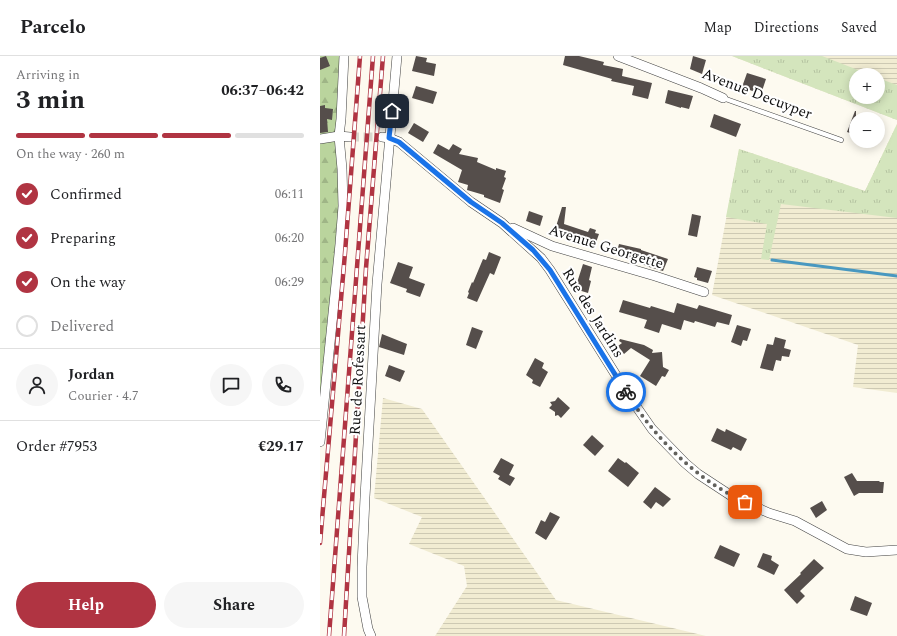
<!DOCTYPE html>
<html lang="en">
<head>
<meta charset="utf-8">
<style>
  body { margin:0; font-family:Spectral,serif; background:#f6f6f6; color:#202124; height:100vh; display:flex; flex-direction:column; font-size:15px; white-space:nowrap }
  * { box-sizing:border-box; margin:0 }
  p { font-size:13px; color:#757577 }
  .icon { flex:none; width:22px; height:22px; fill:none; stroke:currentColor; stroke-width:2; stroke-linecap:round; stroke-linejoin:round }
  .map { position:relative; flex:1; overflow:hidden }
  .sheet { display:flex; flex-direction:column; background:#fff; width:320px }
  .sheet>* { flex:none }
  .controls { position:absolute; left:529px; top:12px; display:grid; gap:8px }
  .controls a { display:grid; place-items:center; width:36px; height:36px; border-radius:50%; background:#fff; box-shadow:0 2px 10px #0003; font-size:20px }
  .pin { position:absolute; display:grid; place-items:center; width:34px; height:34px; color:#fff; margin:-17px; border-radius:8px; box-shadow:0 2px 6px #0006 }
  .courier { position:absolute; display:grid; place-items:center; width:40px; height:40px; margin:-20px; border:3px solid #1a73e8; border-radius:50%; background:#fff; color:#222; box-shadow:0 1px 5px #0007 }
  .summary em { font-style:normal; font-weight:700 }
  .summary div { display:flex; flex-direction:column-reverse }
  .summary { display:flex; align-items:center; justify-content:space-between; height:68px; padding:0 16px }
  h1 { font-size:26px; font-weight:700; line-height:30px }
  .bar { display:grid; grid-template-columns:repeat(4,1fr); gap:6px 4px; align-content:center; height:48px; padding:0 16px }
  .bar i { height:5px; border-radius:3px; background:#e0e0e0 }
  .bar .active { background:#b03442 }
  .bar p { grid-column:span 4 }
  .line { display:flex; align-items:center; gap:10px; padding:0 16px; border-top:1px solid #e0e0e0 }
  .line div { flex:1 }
  .round { display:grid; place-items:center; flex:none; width:42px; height:42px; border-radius:21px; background:#f6f6f6 }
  ol { padding:0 16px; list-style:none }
  li { display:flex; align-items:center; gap:12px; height:44px }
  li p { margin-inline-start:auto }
  li .icon { padding:4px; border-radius:50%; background:#b03442; color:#fff; stroke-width:4 }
  li:last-child { color:#757577 }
  li i { width:22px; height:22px; border:2px solid #e0e0e0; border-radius:50% }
  .cta { display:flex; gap:8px; margin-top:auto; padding:8px 16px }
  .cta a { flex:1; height:46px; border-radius:24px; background:#b03442; color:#fff; font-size:16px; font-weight:700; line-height:46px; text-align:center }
  .cta a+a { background:#f6f6f6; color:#202124 }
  header { display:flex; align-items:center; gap:24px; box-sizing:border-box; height:56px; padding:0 20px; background:#fff; border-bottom:1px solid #e0e0e0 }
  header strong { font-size:19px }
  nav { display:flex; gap:22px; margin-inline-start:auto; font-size:14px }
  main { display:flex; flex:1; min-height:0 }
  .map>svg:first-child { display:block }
</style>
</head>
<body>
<header>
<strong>Parcelo</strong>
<nav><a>Map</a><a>Directions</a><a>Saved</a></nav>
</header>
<main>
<section class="sheet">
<div class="summary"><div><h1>3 min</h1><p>Arriving in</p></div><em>06:37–06:42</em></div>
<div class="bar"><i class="active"></i><i class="active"></i><i class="active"></i><i></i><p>On the way · 260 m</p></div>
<ol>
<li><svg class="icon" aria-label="check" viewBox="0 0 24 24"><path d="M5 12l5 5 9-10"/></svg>Confirmed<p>06:11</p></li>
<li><svg class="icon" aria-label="check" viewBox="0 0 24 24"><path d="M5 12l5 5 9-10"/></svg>Preparing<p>06:20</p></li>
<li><svg class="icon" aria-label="check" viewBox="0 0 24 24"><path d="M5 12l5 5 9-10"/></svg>On the way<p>06:29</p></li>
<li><i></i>Delivered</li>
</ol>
<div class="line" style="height:72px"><a class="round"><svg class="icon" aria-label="person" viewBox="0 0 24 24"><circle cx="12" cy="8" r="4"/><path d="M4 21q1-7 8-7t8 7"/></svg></a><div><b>Jordan</b><p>Courier · 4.7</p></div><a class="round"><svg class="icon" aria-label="chat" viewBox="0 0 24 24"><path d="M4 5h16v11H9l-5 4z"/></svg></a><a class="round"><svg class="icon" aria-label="phone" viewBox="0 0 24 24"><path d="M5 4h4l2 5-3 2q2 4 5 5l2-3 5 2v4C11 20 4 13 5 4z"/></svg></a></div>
<div class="line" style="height:52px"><div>Order #7953</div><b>€29.17</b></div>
<div class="cta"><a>Help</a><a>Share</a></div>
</section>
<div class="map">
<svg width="577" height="580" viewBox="0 0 577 580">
  <defs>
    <pattern id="farmland-rules" width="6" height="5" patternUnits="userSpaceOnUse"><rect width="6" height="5" fill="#f1ecd2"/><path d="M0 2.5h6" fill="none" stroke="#cdc9b3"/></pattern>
    <pattern id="grass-tufts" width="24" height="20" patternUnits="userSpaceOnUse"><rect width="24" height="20" fill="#d4e5bd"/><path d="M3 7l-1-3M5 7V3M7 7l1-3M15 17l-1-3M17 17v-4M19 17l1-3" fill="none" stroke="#b5c3a1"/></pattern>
    <pattern id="forest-firs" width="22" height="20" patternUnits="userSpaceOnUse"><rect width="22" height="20" fill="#bad49d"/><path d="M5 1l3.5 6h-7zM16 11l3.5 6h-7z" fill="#9fb586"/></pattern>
  </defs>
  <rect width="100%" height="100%" fill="#fdfaf0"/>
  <g fill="url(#farmland-rules)" fill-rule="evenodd">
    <path d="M412 0H577V64ZM536 19H558V41H536Z"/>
    <polygon points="577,68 577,337 533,331 538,289 392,239 419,93 545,135"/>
    <polygon points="63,342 102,353 236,544 386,580 115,580 147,530 144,510 89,488 102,461 54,442"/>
  </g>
  <g fill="url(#grass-tufts)">
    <polygon points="412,0 502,0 551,19 536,19 536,41 558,41 558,22 577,29 577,64"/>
    <polygon points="577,68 577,162 461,148 449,204 441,203 447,168 406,161 419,93 545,135"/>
  </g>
  <polygon fill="url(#forest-firs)" points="0,0 27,0 19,162 0,364"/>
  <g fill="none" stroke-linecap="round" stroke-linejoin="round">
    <polyline stroke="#4898c0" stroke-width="3" points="452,204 577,220"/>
  </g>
  <g fill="#554e4b">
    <polygon points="6,0 10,10 0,14 0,2"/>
    <polygon points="96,0 107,2 106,6 116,8 114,20 92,15"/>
    <polygon points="245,0 259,0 284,6 283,9 303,13 302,20 332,27 328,43 312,39 314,30 291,25 292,23 243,9"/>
    <polygon points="373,0 386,4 382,18 370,13"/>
    <polygon points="427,17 446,23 442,35 436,33 435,36 422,31"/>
    <polygon points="96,30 117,36 113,48 92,42"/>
    <polygon points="348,34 373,40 369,53 361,51 361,52 345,47"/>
    <polygon points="5,49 5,52 13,53 12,64 7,63 8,76 0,77 0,50"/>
    <polygon points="535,55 536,55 536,79 527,76"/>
    <polygon points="394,58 421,68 416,81 390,71"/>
    <polygon points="94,67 109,76 103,86 88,77"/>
    <polygon points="118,88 129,94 133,88 142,93 139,98 158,102 157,106 176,114 176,112 186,115 184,121 186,122 182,133 184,134 180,147 164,141 164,139 147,134 148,129 138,126 142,114 113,97"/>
    <polygon points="242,151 246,151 244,168 268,176 270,172 276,174 275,177 279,178 274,192 251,185 252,182 234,177"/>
    <polygon points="209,155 223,160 220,170 206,165"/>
    <polygon points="372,158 381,160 377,181 368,179"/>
    <polygon points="299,188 321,193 321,194 348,203 343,215 329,211 322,208 296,199"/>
    <polygon points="169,196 181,201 174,219 170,217 157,246 147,242 149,237 148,236 152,226 153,227 163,203 166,204"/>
    <polygon points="78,206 93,211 89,222 105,228 100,241 86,236 87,233 70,227"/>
    <polygon points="263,208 272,211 269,224 271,225 268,237 255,233"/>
    <polygon points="377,211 392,215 388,227 377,224 377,222 374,221"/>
    <polygon points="303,244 330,252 331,250 354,257 357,247 377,253 379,249 412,259 409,269 397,266 395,271 375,265 374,267 364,264 361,274 342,268 339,277 324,272 327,264 299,256"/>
    <polygon points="417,269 431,273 427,285 423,284 421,290 411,286"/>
    <polygon points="152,271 163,275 156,293 146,289"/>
    <polygon points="62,278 87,288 84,299 59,291"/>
    <polygon points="455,281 466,284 464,292 471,294 469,301 462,300 461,305 456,304 453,315 440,312 447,288 453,289"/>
    <polygon points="300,283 324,289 333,294 332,297 342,296 343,311 349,314 345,321 342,320 336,330 320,320 330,304 311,292 304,298 298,290 302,287 299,285"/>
    <polygon points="215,302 224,307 222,312 228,316 220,331 212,327 213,324 206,319"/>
    <polygon points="69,309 85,315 80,326 65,320"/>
    <polygon points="238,341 250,352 241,362 238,359 235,360 235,356 229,352 232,349 230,346 235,345"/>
    <polygon points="397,372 405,376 406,373 427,383 421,395 413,391 411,394 391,385"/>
    <polygon points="272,379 284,390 275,400 263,389"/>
    <polygon points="181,402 194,409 189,419 195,422 190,430 178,423 180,420 173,416"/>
    <polygon points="298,402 305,407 306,406 319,417 308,431 288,415"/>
    <polygon points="532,417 537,425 560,425 559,426 564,426 563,437 539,437 534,440 524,421"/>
    <polygon points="335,431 351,443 343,451 336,446 331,453 323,446"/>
    <polygon points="502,445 507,454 496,462 490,452"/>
    <polygon points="230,456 240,461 226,484 215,477 221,464 225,466"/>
    <polygon points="400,489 420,498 414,511 394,502"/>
    <polygon points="443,497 452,500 451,504 459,509 454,519 437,511"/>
    <polygon points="494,503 504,512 480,535 485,540 477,548 464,534 481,518 480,517"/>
    <polygon points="535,540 552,547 547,560 530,554"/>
  </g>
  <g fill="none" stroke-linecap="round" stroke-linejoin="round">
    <polyline stroke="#d9d7ce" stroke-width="9" stroke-dasharray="9 4.5" stroke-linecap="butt" points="30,81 62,81"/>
    <defs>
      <polyline id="service" points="403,42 521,84"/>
      <g id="minor">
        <polyline points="298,0 381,32 403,42"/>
        <polyline points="62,81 69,82 79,86 151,146 182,167 221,202 230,214 309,340 332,373 365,407 378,418 413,441 449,457 475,465 527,493 546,496 577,494"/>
        <polyline points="0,83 19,80 30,81"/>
        <polyline points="193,172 232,190 335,220 384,236"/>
        <polyline points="0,386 20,188 23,150 22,113 19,80 21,63 24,0"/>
        <polyline points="51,580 48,573 42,541 42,511 45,441 57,228 77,0"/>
      </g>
    </defs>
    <use href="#service" stroke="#414141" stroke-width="5.5"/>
    <use href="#minor" stroke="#414141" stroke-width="10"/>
    <use href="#service" stroke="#fff" stroke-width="4.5"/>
    <use href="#minor" stroke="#fff" stroke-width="9"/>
    <defs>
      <g id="rail">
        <polyline points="0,487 25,197 40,0"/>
        <polyline points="9,580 53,0"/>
        <polyline points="24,580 46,212 63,0"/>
      </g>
    </defs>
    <use href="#rail" stroke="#b03442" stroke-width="4.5"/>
    <use href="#rail" stroke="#fff" stroke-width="3" stroke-dasharray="9" stroke-linecap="butt"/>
  </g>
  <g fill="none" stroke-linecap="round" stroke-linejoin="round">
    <path stroke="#62615d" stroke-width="4" stroke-dasharray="0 7.2" d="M306 336C335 382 375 423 425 446"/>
    <polyline stroke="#1a73e8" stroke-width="5" points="72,55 69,82 79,86 151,146 182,167 213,194 230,214 306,336"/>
  </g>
  <g text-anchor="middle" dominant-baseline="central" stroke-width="4" stroke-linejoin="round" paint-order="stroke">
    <g font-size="15" fill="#0e0e0e" stroke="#fff">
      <text transform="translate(437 38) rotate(21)">Avenue Decuyper</text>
      <text transform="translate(286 191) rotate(17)">Avenue Georgette</text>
      <text transform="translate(273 257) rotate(58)">Rue des Jardins</text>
      <text transform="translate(38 324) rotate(-87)">Rue de Rofessart</text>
    </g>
  </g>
</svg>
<div class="controls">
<a>+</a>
<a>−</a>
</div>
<div class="pin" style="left:425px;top:446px;background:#ea580c"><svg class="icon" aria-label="bag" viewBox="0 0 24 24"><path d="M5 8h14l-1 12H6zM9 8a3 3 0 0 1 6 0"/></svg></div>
<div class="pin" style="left:72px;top:55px;background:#1f2937"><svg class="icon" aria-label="home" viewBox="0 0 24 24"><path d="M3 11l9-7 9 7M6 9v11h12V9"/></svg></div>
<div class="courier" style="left:306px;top:336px"><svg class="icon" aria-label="bike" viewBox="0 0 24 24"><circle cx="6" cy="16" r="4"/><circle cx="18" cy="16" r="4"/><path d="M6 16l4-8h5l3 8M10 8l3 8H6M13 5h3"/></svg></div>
</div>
</main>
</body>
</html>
